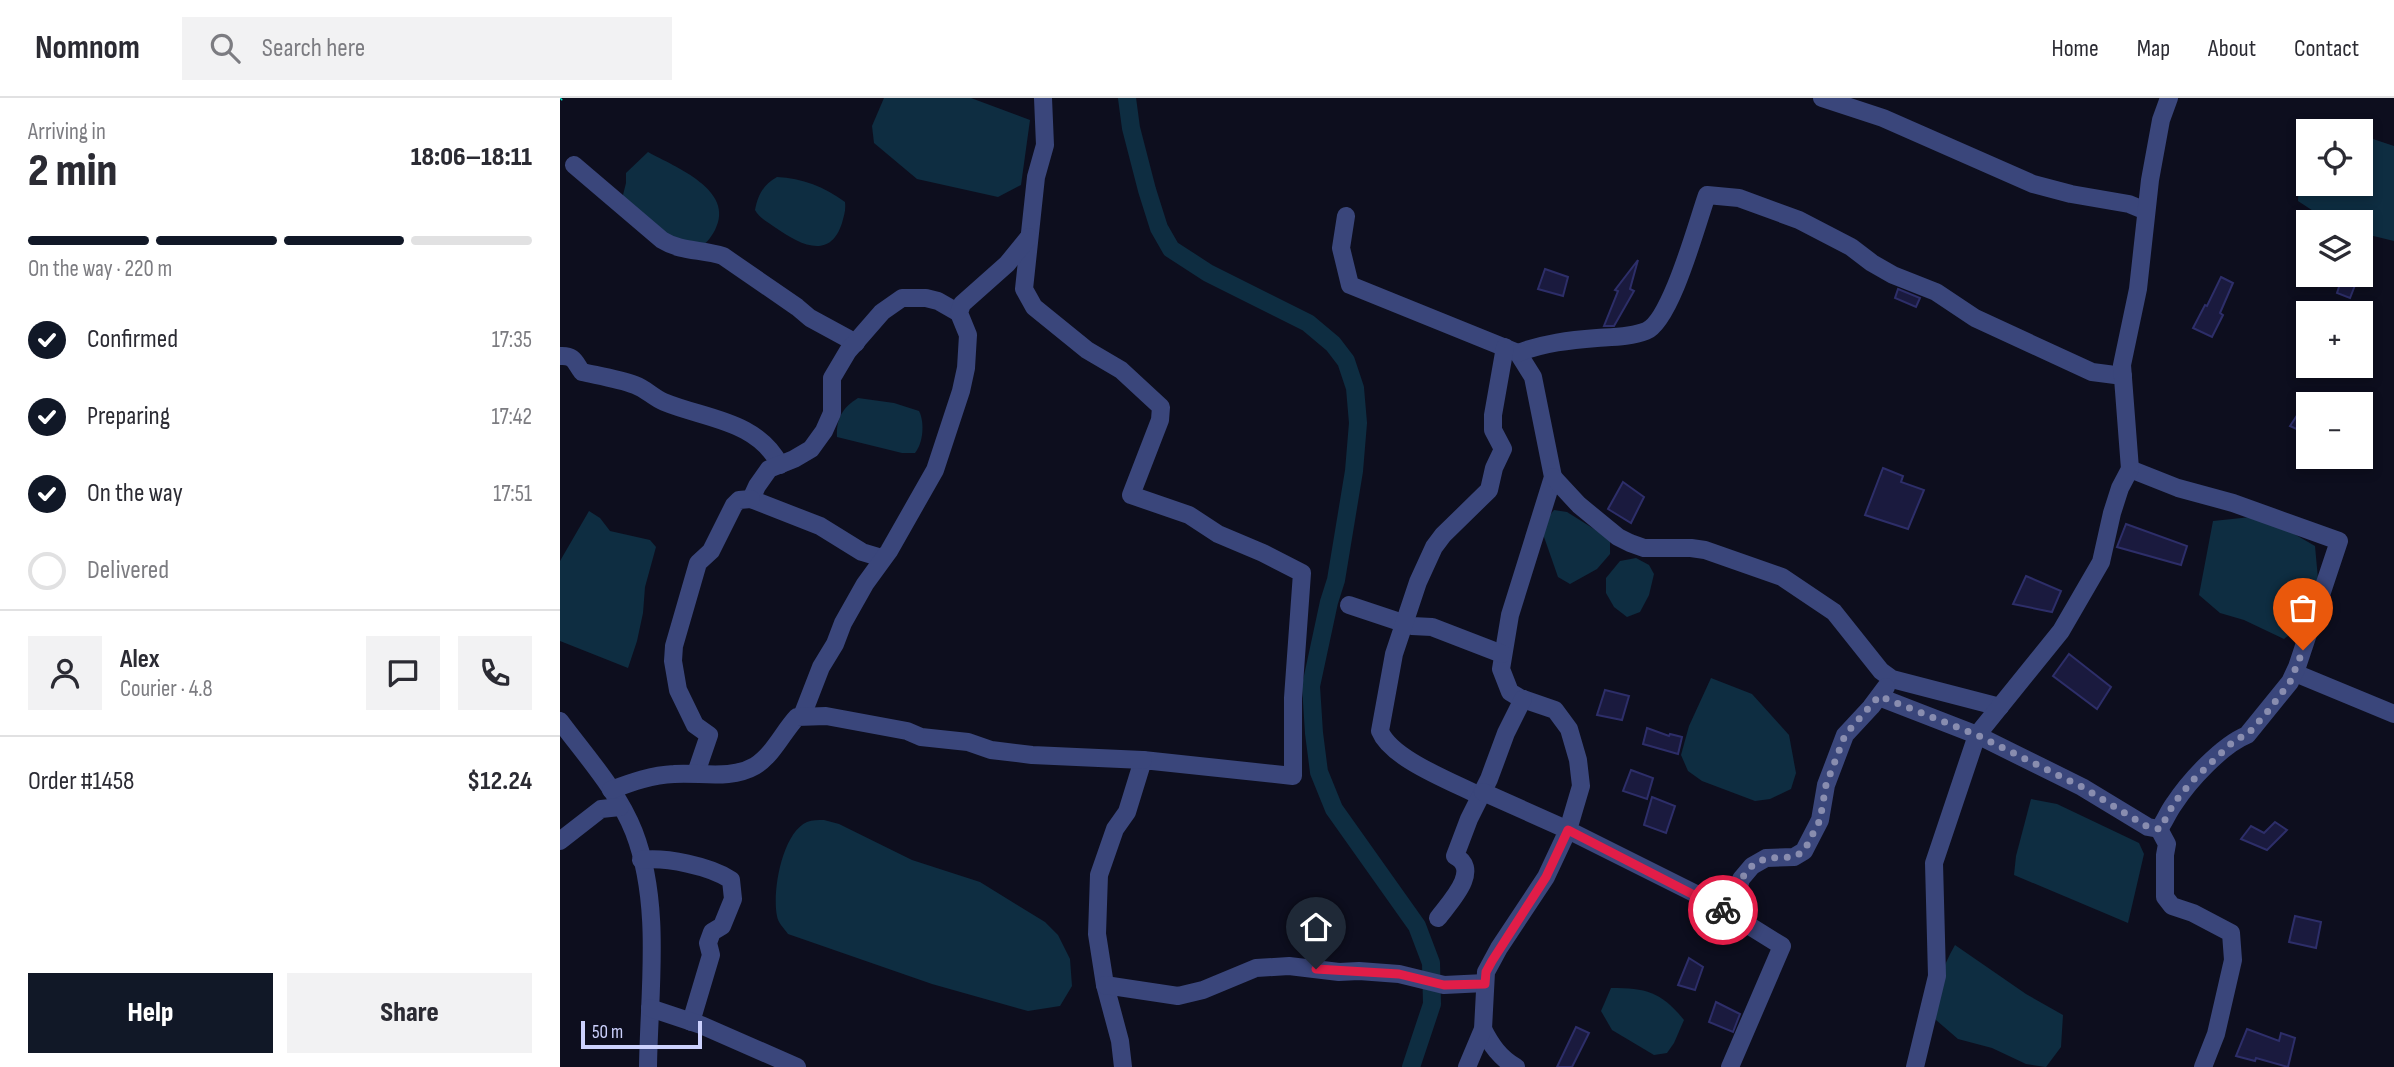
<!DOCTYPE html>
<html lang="en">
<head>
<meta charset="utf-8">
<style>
  body { margin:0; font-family:"Sofia Sans Condensed",sans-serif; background:#f2f2f3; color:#2b2b33; height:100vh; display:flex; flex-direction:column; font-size:26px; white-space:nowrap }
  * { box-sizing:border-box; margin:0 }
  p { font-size:23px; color:#7c7c81 }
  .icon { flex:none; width:38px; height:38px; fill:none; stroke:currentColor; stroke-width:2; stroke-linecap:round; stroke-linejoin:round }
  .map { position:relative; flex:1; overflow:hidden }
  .sheet { display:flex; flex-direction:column; background:#fff; width:560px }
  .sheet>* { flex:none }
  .buttons { position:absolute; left:1736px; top:21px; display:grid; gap:14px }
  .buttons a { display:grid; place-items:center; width:77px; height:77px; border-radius:0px; background:#fff; box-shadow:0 4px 10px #0003; font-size:35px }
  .scale { position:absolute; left:21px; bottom:18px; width:121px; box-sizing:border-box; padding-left:7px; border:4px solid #ccd1fd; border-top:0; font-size:19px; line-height:24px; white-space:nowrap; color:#ccd1fd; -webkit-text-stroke:5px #0d0e1e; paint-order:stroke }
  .pin { position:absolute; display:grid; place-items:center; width:60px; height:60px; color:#fff; margin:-72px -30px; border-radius:50% 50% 50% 0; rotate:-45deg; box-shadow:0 0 7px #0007 }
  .pin .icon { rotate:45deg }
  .courier { position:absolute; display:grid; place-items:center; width:70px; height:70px; margin:-35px; border:5px solid #e11d48; border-radius:50%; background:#fff; color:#222; box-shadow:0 2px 9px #0007 }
  .overview em { font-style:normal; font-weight:800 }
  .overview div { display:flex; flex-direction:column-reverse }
  .overview { display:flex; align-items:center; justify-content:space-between; height:119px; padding:0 28px }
  h1 { font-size:46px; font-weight:800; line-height:52px }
  .bar { display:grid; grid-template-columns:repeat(4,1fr); gap:10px 7px; align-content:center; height:84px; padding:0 28px }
  .bar i { height:9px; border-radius:5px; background:#e1e1e2 }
  .bar .selected { background:#111827 }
  .bar p { grid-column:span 4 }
  .line { display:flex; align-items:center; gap:18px; padding:0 28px; border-top:2px solid #e1e1e2 }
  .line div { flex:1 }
  .round { display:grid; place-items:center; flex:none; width:74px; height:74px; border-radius:0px; background:#f2f2f3 }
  ol { padding:0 28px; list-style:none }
  li { display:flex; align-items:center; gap:21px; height:77px }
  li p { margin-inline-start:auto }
  li .icon { padding:7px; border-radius:50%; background:#111827; color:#fff; stroke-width:4 }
  li:last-child { color:#7c7c81 }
  li i { width:38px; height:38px; border:4px solid #e1e1e2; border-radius:50% }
  .primary-button { display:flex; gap:14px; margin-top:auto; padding:14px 28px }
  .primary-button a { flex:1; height:80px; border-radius:0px; background:#111827; color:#fff; font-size:28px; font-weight:800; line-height:80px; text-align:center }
  .primary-button a+a { background:#f2f2f3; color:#2b2b33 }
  header { display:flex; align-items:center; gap:42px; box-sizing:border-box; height:98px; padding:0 35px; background:#fff; border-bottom:2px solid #e1e1e2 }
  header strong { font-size:33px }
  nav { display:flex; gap:38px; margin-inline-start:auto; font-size:24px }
  .search { width:490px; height:63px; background:#f2f2f3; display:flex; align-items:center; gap:18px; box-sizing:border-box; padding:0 24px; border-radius:0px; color:#7c7c81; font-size:26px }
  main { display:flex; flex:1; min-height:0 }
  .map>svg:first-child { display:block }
</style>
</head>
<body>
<header>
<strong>Nomnom</strong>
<div class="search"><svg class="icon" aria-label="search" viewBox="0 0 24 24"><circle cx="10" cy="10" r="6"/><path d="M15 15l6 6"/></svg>Search here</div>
<nav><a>Home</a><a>Map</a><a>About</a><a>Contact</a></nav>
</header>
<main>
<section class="sheet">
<div class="overview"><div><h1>2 min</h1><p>Arriving in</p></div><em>18:06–18:11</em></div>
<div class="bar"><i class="selected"></i><i class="selected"></i><i class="selected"></i><i></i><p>On the way · 220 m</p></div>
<ol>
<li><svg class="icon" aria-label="check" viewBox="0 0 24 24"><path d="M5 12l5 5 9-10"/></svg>Confirmed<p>17:35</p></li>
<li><svg class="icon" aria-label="check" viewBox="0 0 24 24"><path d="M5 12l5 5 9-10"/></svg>Preparing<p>17:42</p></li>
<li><svg class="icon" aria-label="check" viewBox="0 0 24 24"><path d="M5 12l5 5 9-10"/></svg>On the way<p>17:51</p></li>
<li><i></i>Delivered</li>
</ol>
<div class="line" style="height:126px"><a class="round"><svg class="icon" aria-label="person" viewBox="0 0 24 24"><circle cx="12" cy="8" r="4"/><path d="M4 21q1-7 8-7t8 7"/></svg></a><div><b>Alex</b><p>Courier · 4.8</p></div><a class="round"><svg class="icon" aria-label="chat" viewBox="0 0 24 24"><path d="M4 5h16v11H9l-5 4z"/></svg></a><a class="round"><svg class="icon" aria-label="phone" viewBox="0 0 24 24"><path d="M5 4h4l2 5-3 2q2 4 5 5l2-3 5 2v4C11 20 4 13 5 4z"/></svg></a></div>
<div class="line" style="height:91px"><div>Order #1458</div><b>$12.24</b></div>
<div class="primary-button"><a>Help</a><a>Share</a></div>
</section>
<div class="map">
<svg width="1834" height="969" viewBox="0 0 1834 969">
  <rect width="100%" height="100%" fill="#0d0e1e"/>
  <g fill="#0e2d41">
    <polygon points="324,0 411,0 470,22 461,87 438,99 357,81 314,45 312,28"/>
    <polygon points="1801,37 1834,48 1834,143 1801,135 1801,124 1770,124 1738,103 1740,54 1748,47 1748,86 1801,86"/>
    <path d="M88 54C115 69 176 92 155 132 150 141 146 146 137 151L85 125 62 101 66 85V75Z"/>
    <path d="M217 79C242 80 265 89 285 104 286 112 284 117 282 125 270 163 239 146 216 130 208 124 200 121 195 112 198 97 203 87 217 79Z"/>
    <path d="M298 300 334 305 359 313C365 325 363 345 355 355H342L277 339C276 321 282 310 298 300Z"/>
    <polygon points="994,412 1007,414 1050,441 1050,456 1037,471 1010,486 998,479 983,436 986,422"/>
    <polygon points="29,413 40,420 50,433 90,442 96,449 85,489 83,515 77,543 68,570 0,543 0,463"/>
    <polygon points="1691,419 1722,429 1755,448 1758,481 1747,523 1724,541 1684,522 1660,515 1639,497 1653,423"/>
    <polygon points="1076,460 1089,467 1094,476 1089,497 1080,514 1067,519 1054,509 1046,495 1046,480 1060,463"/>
    <polygon points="1151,580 1192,596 1229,637 1236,675 1231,691 1210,701 1195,703 1142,683 1128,673 1121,657 1129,628"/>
    <polygon points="1471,701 1497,706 1579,745 1584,756 1568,825 1454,777 1456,758"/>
    <path d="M264 722 279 726 352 762 420 784 485 824 498 837 510 861 512 888 500 908 468 913 372 886 228 836C224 830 218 825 217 818 212 794 222 735 247 724 252 722 259 722 264 722Z"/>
    <path d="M1395 847 1466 896 1503 917 1501 949 1486 969 1466 966 1432 950 1398 941 1376 922C1375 893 1380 873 1395 847Z"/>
    <path d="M1051 890C1087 890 1101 894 1124 922L1114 945 1107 955 1094 957 1052 932 1041 913Z"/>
  </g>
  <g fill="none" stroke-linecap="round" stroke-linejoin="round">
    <polyline stroke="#0e2d41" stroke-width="18" points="567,0 571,30 587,92 599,130 611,151 648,175 748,225 773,246 786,263 795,290 798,325 794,373 776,482 769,504 751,588 754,635 759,674 774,711 857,828 871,865 872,906 851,969"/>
  </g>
  <g fill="#1a1a3e" stroke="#2d2e69" stroke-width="2">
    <polygon points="1078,162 1070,191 1074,193 1054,228 1044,228 1058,193 1055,192"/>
    <polygon points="985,171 1008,179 1003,198 978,191"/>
    <polygon points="1783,177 1799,177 1790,200 1777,195"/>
    <polygon points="1661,179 1673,185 1660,215 1663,217 1652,239 1633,230 1645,207 1647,208"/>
    <polygon points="1338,191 1360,200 1356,209 1335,200"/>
    <polygon points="1738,316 1748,323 1743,334 1730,328"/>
    <polygon points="1323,370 1343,378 1341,384 1364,392 1348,431 1305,417"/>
    <polygon points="1063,384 1084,399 1071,425 1048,411"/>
    <polygon points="1566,426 1627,448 1621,467 1557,449"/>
    <polygon points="1466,478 1501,493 1492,514 1453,506"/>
    <polygon points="1509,556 1551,589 1537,611 1493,578"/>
    <polygon points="1045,592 1069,598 1062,622 1037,617"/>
    <polygon points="1087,630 1109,638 1110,636 1122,639 1118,656 1083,646"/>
    <polygon points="1071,672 1093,680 1087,701 1063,693"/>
    <polygon points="1092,699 1115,708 1106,735 1084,727"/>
    <polygon points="1715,724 1727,732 1707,752 1681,741 1691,728 1704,735"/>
    <polygon points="1735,818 1761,824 1756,850 1729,844"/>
    <polygon points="1129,860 1143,869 1135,892 1118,887"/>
    <polygon points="1156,904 1180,916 1173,934 1149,924"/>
    <polygon points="1016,929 1029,935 1012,969 997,969"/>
    <polygon points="1687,931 1719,943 1721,935 1735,940 1728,969 1696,960 1695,963 1676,958"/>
  </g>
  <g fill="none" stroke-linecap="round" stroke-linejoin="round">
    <g stroke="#3a467b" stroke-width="18">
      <polyline points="483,0 485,47 476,79 464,191 474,209 527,252 561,272 601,309 600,322 571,397 629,417 658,436 703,455 742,475 733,600 733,678 583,662 567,714 555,731 539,777 537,836 545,887 560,943 563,969"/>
      <polyline points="1262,0 1323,20 1473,86 1511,96 1569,106 1586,113"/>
      <path d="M14 67 102 142C121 154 142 151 163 158L237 209 250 220 296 245"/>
      <polyline points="786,118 781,150 790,187 958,255 973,279 993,379 950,517 941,571 950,594 960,600 995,612 1009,631 1018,662 1021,688 1008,732 1148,802 1222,848 1170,969"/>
      <path d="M958 255C984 245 1010 242 1037 240 1053 239 1071 239 1086 233 1111 223 1137 125 1147 97L1179 100 1239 122 1291 149 1312 165 1333 177 1376 194 1415 220 1532 274 1563 278"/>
      <path d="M0 258C15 257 15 265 22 274 40 278 59 281 75 287 86 291 94 300 104 304 145 321 197 322 220 367"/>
      <polyline points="993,379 1019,407 1058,439 1070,445 1084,450 1131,450 1145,452 1222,479 1274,514 1321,573 1332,581 1440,609"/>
      <polyline points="322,460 302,454 260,428 191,401 197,388 209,371 234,361 251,351 264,333 272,315 272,280 288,253 322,214 342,200 366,200 378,203 399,215"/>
      <polyline points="789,507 852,528 872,529 942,556"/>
      <polyline points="1735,575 1834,616"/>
      <path d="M1319 599 1417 637 1522 689 1588 729 1599 731C1605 723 1608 714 1614 706 1629 683 1662 647 1687 637L1730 584 1737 569 1779 443 1673 405 1618 390 1570 371"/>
      <polyline points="242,618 261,569 275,546 283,525 305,486 329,453 375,372 401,293 406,270 408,237 399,215 402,206 447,166 469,139"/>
      <path d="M0 623C26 658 58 693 74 734 102 807 89 893 88 969"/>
      <polyline points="136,675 149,637 135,627 118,592 113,563 114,548 138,465 151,453 174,407 179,402 191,401"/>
      <path d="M51 692C72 684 92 677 114 676 140 674 171 682 195 668 213 657 223 634 237 619L266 618 347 633 361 639 408 644 431 652 472 657 583 662"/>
      <path d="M920 698C893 684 831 661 820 633L834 556 858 484 874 449 883 437 929 392 934 370 943 351 933 332V317L945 249"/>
      <polyline points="1599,731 1607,746 1605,757 1605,799 1612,808 1633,815 1671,835 1673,862 1656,936 1643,969"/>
      <polyline points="0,743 41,711 60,709"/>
      <path d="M81 762C106 759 150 768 171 782L173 801 162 828 152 834 148 845 151 857 131 924"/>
      <path d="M878 820C889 805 922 772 895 758L909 721 929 681 946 635 963 601"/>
      <polyline points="1179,822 1177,796 1181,781 1192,768 1206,760 1234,759 1244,753 1260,722 1266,687 1285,637 1311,609 1326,589"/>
      <polyline points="545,887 618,898 643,892 696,870 729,868 779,874 799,873 839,876 884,887 925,885"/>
      <polyline points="90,910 141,927 237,969"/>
      <path d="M923 931C931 947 940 960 956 969"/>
      <polyline points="907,969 923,931 926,874 939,850 986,779 1008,732 923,694"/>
      <polyline points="1355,969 1377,878 1374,765 1417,637 1501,533 1541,464 1552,415 1560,390 1570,371 1562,267 1578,191 1590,82 1601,22 1609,0"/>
    </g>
    <polyline stroke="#0aebd0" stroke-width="5" stroke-dasharray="10 9" stroke-linecap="butt" points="0,1 1,0"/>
  </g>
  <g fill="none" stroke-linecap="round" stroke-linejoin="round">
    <polyline stroke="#898daf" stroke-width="7" stroke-dasharray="0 12.6" points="1163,812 1179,821 1177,796 1181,781 1192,768 1206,760 1234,759 1244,753 1260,722 1266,687 1285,637 1319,598 1417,637 1522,689 1588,729 1600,731 1614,705 1632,683 1676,641 1687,637 1708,613 1730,584 1743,552"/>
    <polyline stroke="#e11d48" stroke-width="9" points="756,871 839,876 884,887 925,886 926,874 932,863 986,779 1008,732 1163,812"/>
  </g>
</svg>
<div class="buttons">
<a><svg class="icon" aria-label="locate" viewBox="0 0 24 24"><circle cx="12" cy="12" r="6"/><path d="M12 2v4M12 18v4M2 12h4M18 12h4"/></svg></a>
<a><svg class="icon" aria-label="layers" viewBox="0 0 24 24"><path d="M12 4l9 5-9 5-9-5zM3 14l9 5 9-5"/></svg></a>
<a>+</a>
<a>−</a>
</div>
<div class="scale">50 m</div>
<div class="pin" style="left:1743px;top:552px;background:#ea580c"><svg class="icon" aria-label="bag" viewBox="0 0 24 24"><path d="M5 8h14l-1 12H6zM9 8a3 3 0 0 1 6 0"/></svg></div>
<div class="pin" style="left:756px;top:871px;background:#1f2937"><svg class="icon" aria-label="home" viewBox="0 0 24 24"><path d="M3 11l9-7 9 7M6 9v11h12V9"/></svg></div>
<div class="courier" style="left:1163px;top:812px"><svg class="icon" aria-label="bike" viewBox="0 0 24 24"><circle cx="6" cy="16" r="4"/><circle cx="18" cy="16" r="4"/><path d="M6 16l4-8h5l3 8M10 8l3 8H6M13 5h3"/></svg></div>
</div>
</main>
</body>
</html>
